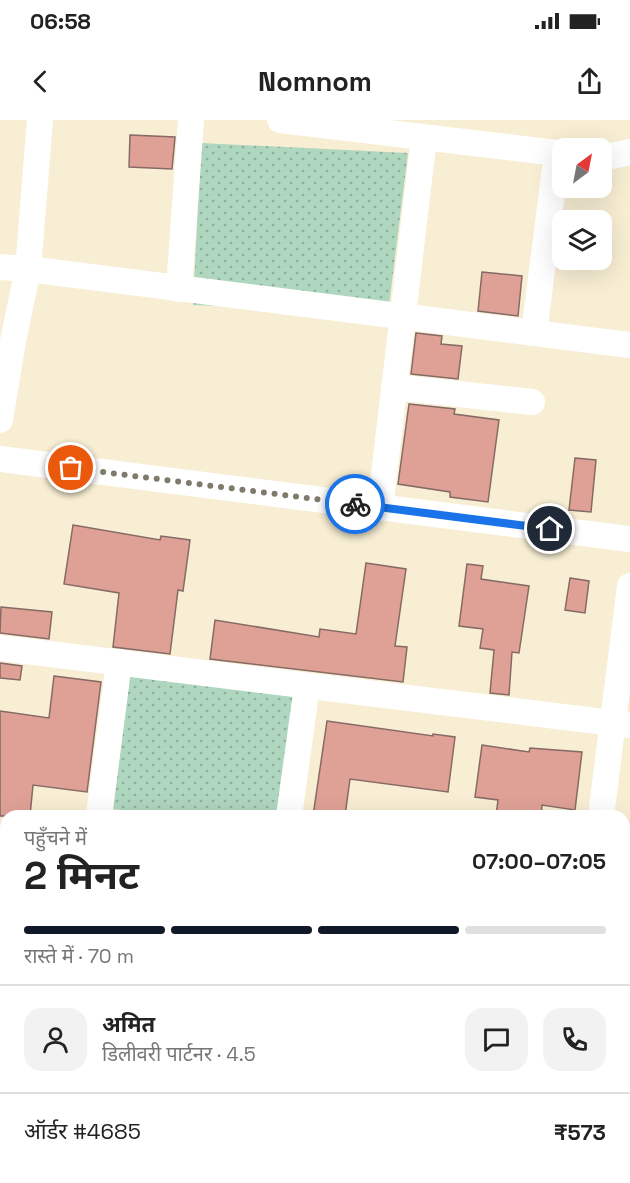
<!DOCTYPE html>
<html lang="hi">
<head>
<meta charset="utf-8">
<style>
  body { margin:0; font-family:"Space Grotesk","Noto Sans Devanagari",sans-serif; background:#f2f2f2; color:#222; height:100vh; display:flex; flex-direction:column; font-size:22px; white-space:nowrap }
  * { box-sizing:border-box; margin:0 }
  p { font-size:20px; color:#767676 }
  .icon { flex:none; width:33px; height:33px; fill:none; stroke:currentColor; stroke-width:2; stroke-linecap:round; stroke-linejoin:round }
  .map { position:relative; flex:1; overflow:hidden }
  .side { position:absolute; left:0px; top:690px; width:630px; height:374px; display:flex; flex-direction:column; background:#fff; border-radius:18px 18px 0 0; box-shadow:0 6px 24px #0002 }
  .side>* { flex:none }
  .needle { width:39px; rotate:32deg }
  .tools { position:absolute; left:552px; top:18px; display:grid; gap:12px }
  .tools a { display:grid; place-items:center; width:60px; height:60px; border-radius:12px; background:#fff; box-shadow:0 6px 24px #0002; font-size:30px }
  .pin { position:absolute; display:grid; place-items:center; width:51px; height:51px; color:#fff; margin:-26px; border:3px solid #fff; border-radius:50%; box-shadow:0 2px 6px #0007 }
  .courier { position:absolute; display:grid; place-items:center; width:60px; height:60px; margin:-30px; border:4px solid #1a73e8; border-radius:50%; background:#fff; color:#222; box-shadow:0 2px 8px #0007 }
  .head em { font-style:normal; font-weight:700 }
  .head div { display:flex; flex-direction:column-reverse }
  .head { display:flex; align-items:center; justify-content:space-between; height:102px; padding:0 24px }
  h1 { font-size:39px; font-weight:700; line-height:45px }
  .bar { display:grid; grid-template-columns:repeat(4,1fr); gap:9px 6px; align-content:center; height:72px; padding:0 24px }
  .bar i { height:8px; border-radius:4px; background:#e0e0e0 }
  .bar .selected { background:#111827 }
  .bar p { grid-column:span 4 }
  .line { display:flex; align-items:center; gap:15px; padding:0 24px; border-top:2px solid #e0e0e0 }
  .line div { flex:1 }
  .round { display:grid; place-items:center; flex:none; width:63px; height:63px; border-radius:18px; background:#f2f2f2 }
  .status { display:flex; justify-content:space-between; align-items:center; height:42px; padding:0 30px; background:#fff; direction:ltr }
  .status svg { height:16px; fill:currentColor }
  header { display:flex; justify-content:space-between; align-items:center; height:78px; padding:0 24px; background:#fff; font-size:27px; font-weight:700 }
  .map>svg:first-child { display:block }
</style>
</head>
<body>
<div class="status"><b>06:58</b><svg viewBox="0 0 49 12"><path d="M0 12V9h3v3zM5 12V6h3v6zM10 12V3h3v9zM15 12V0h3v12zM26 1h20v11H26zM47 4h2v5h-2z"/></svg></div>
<header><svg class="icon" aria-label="back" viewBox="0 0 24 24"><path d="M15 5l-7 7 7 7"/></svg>Nomnom<svg class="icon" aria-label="share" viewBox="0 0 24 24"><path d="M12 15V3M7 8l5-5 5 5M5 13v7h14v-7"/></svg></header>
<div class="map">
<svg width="630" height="1063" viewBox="0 0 630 1063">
  <defs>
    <pattern id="park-dots" width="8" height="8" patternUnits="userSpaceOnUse" patternTransform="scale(1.5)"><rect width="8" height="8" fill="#afd6be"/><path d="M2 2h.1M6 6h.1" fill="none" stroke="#90af9b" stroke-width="1.8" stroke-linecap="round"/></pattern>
  </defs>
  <rect width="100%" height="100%" fill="#f7eed3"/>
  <g fill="url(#park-dots)">
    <polygon points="201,23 408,33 388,193 193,185"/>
    <polygon points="131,548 296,570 280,696 170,696 113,689"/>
  </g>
  <g fill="#dfa196" stroke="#866a65" stroke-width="1.5">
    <polygon points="130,15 175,17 172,49 129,47"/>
    <polygon points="482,152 522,156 518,196 478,191"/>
    <polygon points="416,213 442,216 441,224 462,226 458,259 411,254"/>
    <polygon points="409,284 455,289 454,294 499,300 488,382 450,377 450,372 398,364"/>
    <polygon points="575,338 596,340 591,392 569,390"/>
    <polygon points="73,405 160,420 161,416 190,420 183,471 178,470 170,534 113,527 119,473 64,464"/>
    <polygon points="366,443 406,449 395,526 407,527 403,562 210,539 215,500 319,517 320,509 356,514"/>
    <polygon points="467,444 483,446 481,459 529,466 519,533 512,532 509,575 490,573 494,530 480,528 483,509 459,506"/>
    <polygon points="570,458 589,461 585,493 565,490"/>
    <polygon points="1,487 52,492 49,519 0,513"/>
    <polygon points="0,543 22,546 20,560 0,558"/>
    <polygon points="54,556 101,562 87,672 33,665 30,696 0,696 0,591 49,598"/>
    <polygon points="327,601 433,616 433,614 455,617 448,672 350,659 345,696 313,696"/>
    <polygon points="482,625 529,632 530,628 582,632 575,690 542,685 541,696 496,696 498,680 475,677"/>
  </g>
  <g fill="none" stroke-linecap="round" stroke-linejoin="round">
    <g stroke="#fff" stroke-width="26">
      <polyline points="280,0 557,33 534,213"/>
      <polyline points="602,38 630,32"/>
      <polyline points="0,147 28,149 630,225"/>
      <polyline points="179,169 191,0"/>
      <polyline points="394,267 532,282"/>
      <polyline points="0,300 13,221 28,149 40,0"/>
      <polyline points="0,339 630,419"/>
      <polyline points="380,388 424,18"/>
      <polyline points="0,528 630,605"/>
      <polyline points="99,696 119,542"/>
      <polyline points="289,696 307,566"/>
      <polyline points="601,696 630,466"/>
      <polyline points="0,863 6,863"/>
      <polyline points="624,925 630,926"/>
      <polyline points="0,966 6,968"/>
      <polyline points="480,1058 515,1063"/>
      <polyline points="71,1063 71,1058"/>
      <polyline points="119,1063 120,1058"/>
      <polyline points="376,1063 377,1058"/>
      <polyline points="554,1063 555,1058"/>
    </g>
  </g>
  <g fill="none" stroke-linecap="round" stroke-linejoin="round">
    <polyline stroke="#7f7a6a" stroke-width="6" stroke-dasharray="0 10.8" points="71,348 355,384"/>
    <polyline stroke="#1a73e8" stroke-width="8" points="355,384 550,409"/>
  </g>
</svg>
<div class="tools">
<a><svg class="needle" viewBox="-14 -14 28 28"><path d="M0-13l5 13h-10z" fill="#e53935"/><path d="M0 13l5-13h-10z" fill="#767676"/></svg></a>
<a><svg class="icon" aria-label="layers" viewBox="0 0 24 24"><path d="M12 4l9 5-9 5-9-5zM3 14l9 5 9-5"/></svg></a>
</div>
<div class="pin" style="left:71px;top:348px;background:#ea580c"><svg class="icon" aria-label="bag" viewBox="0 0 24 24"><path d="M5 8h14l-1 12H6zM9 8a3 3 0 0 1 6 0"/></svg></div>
<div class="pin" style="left:550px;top:409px;background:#1f2937"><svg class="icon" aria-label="home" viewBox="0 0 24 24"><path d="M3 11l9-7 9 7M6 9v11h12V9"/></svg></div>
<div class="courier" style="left:355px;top:384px"><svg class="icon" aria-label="bike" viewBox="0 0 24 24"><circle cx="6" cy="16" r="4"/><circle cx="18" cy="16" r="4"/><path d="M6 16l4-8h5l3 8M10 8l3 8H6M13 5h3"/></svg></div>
<section class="side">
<div class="head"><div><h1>2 मिनट</h1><p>पहुँचने में</p></div><em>07:00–07:05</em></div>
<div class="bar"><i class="selected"></i><i class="selected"></i><i class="selected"></i><i></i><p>रास्ते में · 70 m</p></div>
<div class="line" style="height:108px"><a class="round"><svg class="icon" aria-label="person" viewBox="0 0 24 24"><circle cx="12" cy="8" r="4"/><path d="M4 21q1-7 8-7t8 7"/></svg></a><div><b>अमित</b><p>डिलीवरी पार्टनर · 4.5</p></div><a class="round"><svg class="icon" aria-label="chat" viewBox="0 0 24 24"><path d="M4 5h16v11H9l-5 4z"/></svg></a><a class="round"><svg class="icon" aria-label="phone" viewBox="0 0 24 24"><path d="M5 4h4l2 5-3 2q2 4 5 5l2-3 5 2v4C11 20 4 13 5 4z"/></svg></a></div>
<div class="line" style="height:78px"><div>ऑर्डर #4685</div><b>₹573</b></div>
</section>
</div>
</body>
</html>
